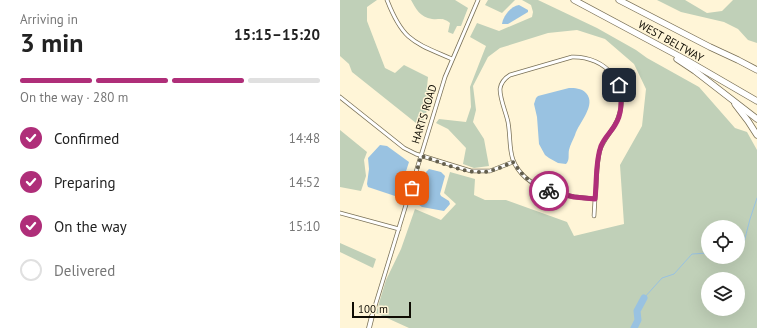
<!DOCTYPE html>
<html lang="en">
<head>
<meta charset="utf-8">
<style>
  body { margin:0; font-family:"PT Sans",sans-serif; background:#f6f6f6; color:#222; height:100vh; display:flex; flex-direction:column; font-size:15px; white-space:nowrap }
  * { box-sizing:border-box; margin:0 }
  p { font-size:13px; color:#767676 }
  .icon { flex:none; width:22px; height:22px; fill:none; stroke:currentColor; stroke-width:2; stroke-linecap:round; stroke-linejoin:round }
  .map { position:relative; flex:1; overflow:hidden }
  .side { display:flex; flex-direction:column; background:#fff; width:340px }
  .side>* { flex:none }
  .fabs { position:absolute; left:361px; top:220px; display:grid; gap:8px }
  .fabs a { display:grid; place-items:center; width:44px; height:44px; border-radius:50%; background:#fff; box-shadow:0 4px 16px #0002; font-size:20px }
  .scale { position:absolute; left:12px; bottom:10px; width:59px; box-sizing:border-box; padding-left:4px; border:2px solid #0f0c03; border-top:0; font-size:11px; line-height:14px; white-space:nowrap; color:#0f0c03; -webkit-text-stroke:3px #fff5d7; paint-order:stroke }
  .pin { position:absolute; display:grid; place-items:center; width:34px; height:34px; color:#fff; margin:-17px; border-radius:8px; box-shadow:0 2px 6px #0006 }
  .courier { position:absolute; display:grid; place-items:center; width:40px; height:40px; margin:-20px; border:3px solid #af2e79; border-radius:50%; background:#fff; color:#222; box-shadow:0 1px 5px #0007 }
  .headline em { font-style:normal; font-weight:600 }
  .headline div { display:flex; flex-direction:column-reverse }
  .headline { display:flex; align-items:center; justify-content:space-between; height:68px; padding:0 20px }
  h1 { font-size:26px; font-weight:600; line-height:30px }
  .bar { display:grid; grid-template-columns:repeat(4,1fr); gap:6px 4px; align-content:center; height:48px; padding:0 20px }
  .bar i { height:5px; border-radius:3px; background:#e0e0e0 }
  .bar .active { background:#af2e79 }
  .bar p { grid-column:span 4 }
  ol { padding:0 20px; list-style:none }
  li { display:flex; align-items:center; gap:12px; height:44px }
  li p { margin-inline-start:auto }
  li .icon { padding:4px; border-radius:50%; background:#af2e79; color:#fff; stroke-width:4 }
  li:last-child { color:#767676 }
  li i { width:22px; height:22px; border:2px solid #e0e0e0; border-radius:50% }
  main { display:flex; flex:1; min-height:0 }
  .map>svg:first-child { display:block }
</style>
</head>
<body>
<main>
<section class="side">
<div class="headline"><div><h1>3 min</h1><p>Arriving in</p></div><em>15:15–15:20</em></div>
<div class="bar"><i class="active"></i><i class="active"></i><i class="active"></i><i></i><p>On the way · 280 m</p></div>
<ol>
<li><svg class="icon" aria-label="check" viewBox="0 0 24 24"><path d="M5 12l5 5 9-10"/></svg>Confirmed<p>14:48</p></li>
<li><svg class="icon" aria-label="check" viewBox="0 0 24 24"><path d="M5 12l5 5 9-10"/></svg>Preparing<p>14:52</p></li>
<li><svg class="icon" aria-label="check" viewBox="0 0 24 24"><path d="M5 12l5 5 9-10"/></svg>On the way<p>15:10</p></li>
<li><i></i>Delivered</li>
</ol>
</section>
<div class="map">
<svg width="417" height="328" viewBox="0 0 417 328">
  <rect width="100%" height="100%" fill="#fff5d7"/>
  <g fill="#c0d0b8" fill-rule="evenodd">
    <polygon points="0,0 37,0 27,7 27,21 45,68 55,73 64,65 88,77 87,87 94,91 81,127 12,72 9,64 0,56"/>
    <path d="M71 0H115L128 8 121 26H117L113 34 108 32 110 23C102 17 100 20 92 19 80 17 76 9 71 0Z"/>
    <polygon points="148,0 175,0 162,13 145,5"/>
    <path d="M182 0H198L257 28 296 50 307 58 359 87 395 128 407 132 417 150V328H69L36 313 46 280 61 249 75 209 101 220 116 204 104 193 110 172 135 179 134 195 145 200H166L227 222 234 236 284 224 280 165 302 126 306 89 294 64 265 39 237 30 208 33 160 48 148 57 133 86 136 110 133 122 144 139 149 166 134 168 123 164 126 148 108 129 96 123 99 119 126 122 131 107 130 87 146 46 130 37 137 23 159 31 192 17 193 12 191 5ZM368 227H398V257H368ZM368 279H398V309H368Z"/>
    <polygon points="317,0 345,0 367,13 382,11 393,0 417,0 417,43 408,40 398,29 384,22 341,12"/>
    <polygon points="0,130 27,152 24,160 26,176 21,191 0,187"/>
    <polygon points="0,243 36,259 33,268 0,252"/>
  </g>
  <g fill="#99c2e1">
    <path d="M179 5 188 10V12L168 24H162C163 16 171 6 179 5Z"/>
    <path d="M229 88C235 88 241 88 246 93 257 105 239 122 235 135 233 140 230 145 229 150 228 155 230 160 226 164L218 163 209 158 205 155 199 144 197 117 194 104 196 98 198 96Z"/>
    <polygon points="40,145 47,146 69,162 58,196 55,196 28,187 27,184 29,169 28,158"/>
    <polygon points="89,169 101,172 105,176 100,194 101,196 109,201 110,204 104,211 82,207 79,205 79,199 86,172"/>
  </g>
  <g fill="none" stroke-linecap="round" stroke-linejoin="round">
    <g stroke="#99c2e1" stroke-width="1">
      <polyline points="398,251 402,250 410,219 417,198"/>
      <polyline points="304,298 322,278 334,274 352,254 368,253"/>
    </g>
    <polyline stroke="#99c2e1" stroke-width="7" points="294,328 298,320 297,311 304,298"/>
    <defs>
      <g id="minor">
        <path d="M47 0C63 41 73 42 112 59"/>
        <path d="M232 57C266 56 291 85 278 118 274 130 264 138 260 150 256 165 257 183 255 199 232 197 204 194 186 178 166 160 172 145 168 122 166 112 160 100 160 89 161 82 165 78 170 75Z"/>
        <polyline points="0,97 64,148 76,154 131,171 150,171 173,162"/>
        <polyline points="0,213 59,229"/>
        <polyline points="254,216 255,199"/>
        <polyline points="32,316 105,77 138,0"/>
      </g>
      <polyline id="tertiary" points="29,328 32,316"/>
      <g id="motorway">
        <polyline points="234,0 348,61 417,101"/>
        <polyline points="279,0 370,47 398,60 417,70"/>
        <polyline points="337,59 355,71 417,119"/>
        <polyline points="395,104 408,121 417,135"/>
      </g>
    </defs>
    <use href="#minor" stroke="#7a7157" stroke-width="4.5"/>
    <use href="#tertiary" stroke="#7a7157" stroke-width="5.5"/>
    <use href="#motorway" stroke="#7a7157" stroke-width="7"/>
    <use href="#minor" stroke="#fff" stroke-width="3"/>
    <use href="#tertiary" stroke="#fff" stroke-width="4"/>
    <use href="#motorway" stroke="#fff" stroke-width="5.5"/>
  </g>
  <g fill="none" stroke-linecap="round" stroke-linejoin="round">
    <path stroke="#635e4d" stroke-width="4" stroke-dasharray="0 7.2" d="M72 188 81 156C102 162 127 176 150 171 158 169 166 165 173 162 182 175 192 186 209 191"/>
    <path stroke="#af2e79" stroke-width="5" d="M209 191 234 197 255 199C257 182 255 162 261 146 264 138 271 132 275 125 283 113 282 99 279 85"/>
  </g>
  <g text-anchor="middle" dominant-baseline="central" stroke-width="3" stroke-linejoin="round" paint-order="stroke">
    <g font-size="11" fill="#0f0c03" stroke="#fff5d7">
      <text transform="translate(331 41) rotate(29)">WEST BELTWAY</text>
      <text transform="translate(84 114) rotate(-73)">HARTS ROAD</text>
    </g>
  </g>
</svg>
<div class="fabs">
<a><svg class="icon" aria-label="locate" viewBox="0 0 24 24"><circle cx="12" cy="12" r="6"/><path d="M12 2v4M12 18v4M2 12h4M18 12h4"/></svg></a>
<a><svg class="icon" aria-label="layers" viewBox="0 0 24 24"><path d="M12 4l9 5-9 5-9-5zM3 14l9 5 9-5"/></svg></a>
</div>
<div class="scale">100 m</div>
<div class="pin" style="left:72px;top:188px;background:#ea580c"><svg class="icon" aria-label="bag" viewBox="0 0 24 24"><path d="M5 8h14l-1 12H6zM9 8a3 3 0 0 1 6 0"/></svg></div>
<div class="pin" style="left:279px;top:85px;background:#1f2937"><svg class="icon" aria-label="home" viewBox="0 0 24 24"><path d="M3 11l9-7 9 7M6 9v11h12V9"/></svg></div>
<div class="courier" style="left:209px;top:191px"><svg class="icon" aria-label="bike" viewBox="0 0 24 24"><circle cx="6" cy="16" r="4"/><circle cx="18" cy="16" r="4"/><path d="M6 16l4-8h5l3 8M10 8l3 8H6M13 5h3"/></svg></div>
</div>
</main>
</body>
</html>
